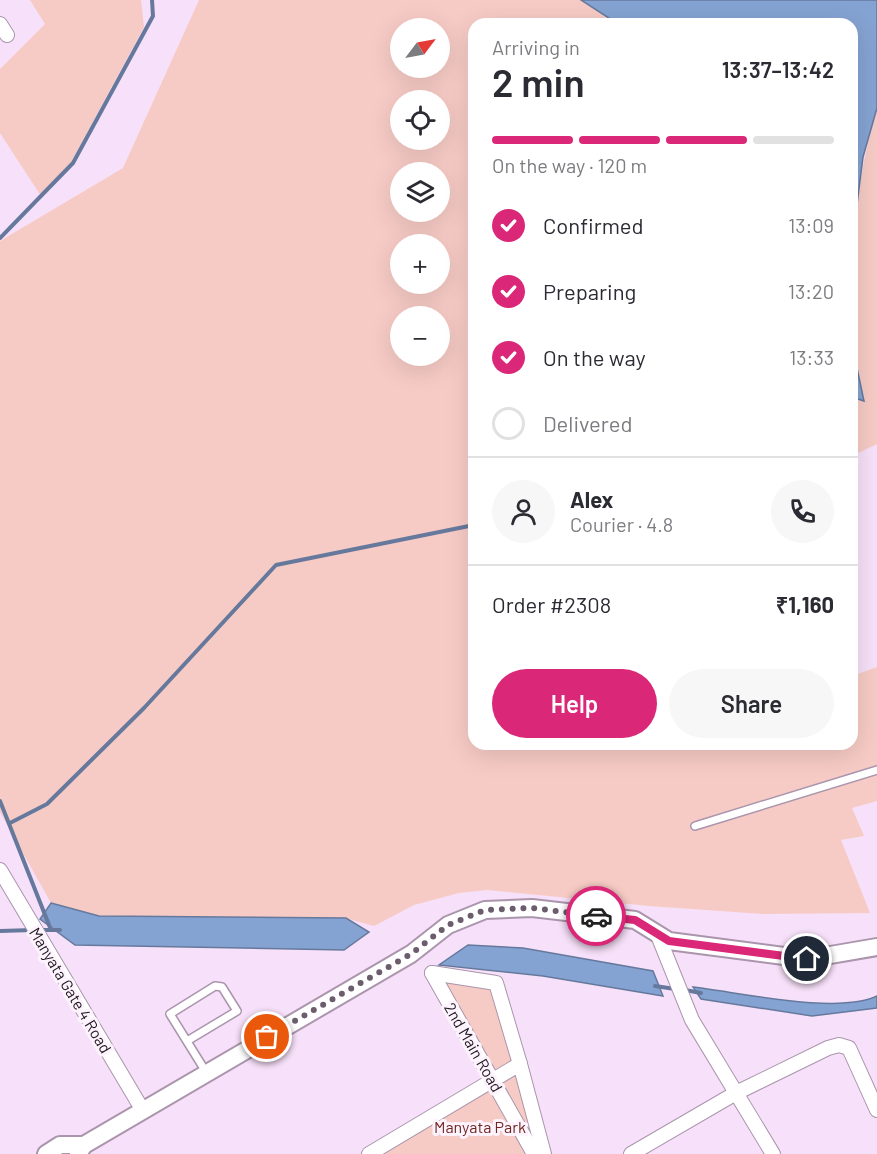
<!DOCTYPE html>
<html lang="en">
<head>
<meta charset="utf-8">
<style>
  body { margin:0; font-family:Barlow,sans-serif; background:#f7f7f7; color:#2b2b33; height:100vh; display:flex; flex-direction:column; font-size:22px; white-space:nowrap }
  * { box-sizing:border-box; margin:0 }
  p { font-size:20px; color:#7c7c81 }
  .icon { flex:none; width:33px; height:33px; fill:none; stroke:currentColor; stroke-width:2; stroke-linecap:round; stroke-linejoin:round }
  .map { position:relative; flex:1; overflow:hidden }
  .details { position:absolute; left:468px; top:18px; width:390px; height:732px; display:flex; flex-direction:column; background:#fff; border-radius:18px; box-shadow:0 6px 24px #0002 }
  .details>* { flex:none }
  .needle { width:39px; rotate:58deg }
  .fabs { position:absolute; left:390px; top:18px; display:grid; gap:12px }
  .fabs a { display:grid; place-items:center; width:60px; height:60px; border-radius:50%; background:#fff; box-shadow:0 6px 24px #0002; font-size:30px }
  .pin { position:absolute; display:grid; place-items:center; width:51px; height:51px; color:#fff; margin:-26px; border:3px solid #fff; border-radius:50%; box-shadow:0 2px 6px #0007 }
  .courier { position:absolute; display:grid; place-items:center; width:60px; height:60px; margin:-30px; border:4px solid #db2777; border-radius:50%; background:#fff; color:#222; box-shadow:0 2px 8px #0007 }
  .summary em { font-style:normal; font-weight:600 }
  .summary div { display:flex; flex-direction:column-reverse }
  .summary { display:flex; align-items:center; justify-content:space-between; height:102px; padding:0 24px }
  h1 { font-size:39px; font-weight:600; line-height:45px }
  .bar { display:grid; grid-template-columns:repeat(4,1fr); gap:9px 6px; align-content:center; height:72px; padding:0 24px }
  .bar i { height:8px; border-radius:4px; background:#e1e1e2 }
  .bar .current { background:#db2777 }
  .bar p { grid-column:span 4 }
  .line { display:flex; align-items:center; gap:15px; padding:0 24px; border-top:2px solid #e1e1e2 }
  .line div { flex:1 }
  .round { display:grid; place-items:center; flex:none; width:63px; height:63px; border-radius:32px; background:#f7f7f7 }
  ol { padding:0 24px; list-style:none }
  li { display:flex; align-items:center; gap:18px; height:66px }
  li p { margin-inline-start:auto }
  li .icon { padding:6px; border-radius:50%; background:#db2777; color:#fff; stroke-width:4 }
  li:last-child { color:#7c7c81 }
  li i { width:33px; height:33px; border:3px solid #e1e1e2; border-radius:50% }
  .button { display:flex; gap:12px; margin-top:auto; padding:12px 24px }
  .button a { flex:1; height:69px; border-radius:36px; background:#db2777; color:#fff; font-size:24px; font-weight:600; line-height:69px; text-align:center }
  .button a+a { background:#f7f7f7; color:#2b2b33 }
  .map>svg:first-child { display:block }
</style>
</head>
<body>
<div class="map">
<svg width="877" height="1154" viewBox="0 0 877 1154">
  <rect width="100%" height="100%" fill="#f7e0f9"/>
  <g fill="#f7cbc5" fill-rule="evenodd">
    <polygon points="30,0 141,0 144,27 70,164 41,196 0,133 0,69 45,24"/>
    <path d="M199 0H581L618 24H474V744H852V676L877 667V801L852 808 864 836 841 840 870 913 763 914 649 906 487 890 459 893 414 905 374 926 345 918 99 916 51 903 0 812V241L123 168ZM400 28H440V68H400ZM400 100H440V140H400ZM400 172H440V212H400ZM400 244H440V284H400ZM400 316H440V356H400Z"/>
    <path d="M877 108V444L852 456V397L863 401C843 304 850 203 877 108Z"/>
    <polygon points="445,982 491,990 513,1062 496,1072"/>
    <polygon points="518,1070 541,1154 498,1082"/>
    <polygon points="492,1087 527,1154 380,1154"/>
  </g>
  <g fill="#85a3d2" stroke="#66799d" stroke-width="1.5">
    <polygon points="581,0 877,0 877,108 863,157 852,244 852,24 618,24"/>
    <polygon points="852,306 854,354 864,401 852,397"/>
    <polygon points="51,903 99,916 346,918 369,932 344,950 75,945 40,919"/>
    <polygon points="468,945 523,948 653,971 663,996 543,976 439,965"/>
    <path d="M693 987C738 992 838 1015 877 996V1008L812 1016 701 999Z"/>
  </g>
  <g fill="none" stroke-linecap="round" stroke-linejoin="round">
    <g stroke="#66799d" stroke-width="4">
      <polyline points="0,238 73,163 153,16 152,0"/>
      <polyline points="0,801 51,930"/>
      <polyline points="10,823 47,804 144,708 276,565 474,525"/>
      <polyline points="41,930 60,930"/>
      <polyline points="0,931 33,930"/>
      <polyline points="655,986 675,989"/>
      <polyline points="685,990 701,993"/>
    </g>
    <defs>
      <g id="service">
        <polyline points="695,826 877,770"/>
        <path d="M187 1041 237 1011 222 987 215 986 170 1014C182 1033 194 1053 206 1072"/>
      </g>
      <g id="minor">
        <polyline points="0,24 7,35"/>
        <polyline points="0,870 142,1109"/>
        <polyline points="657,933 692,1020 773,1154"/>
        <polyline points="432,973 534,1154"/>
        <polyline points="432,973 496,983 520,1064"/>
        <polyline points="369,1154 520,1064 544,1154"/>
        <polyline points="631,1154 736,1093 828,1048 839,1045 849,1048 877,1110"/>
      </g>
      <g id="tertiary">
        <polyline points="46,1154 60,1145 84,1145"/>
        <polyline points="78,1154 84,1145 411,954 448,925 485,910 532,908 635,920 669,941 807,959 877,947"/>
      </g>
    </defs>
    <use href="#service" stroke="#aa95ac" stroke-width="10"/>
    <use href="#minor" stroke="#aa95ac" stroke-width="16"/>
    <use href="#tertiary" stroke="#aa95ac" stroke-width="20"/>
    <use href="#service" stroke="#fff" stroke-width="7"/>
    <use href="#minor" stroke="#fff" stroke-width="14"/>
    <use href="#tertiary" stroke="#fff" stroke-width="16"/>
  </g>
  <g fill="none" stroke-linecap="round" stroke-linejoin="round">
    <polyline stroke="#6b5d6c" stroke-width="6" stroke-dasharray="0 10.8" points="267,1037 411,954 448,925 485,910 532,908 596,916"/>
    <polyline stroke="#db2777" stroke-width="8" points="596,916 635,920 669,941 807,959"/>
  </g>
  <g text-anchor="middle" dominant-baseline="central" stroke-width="6" stroke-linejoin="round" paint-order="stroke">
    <g font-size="16" fill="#1f1720" stroke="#fcf3fd">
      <text transform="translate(71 990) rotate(59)">Manyata Gate 4 Road</text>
      <text transform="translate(474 1047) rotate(60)">2nd Main Road</text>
    </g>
    <g font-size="16" fill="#702621" stroke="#fcf3fd">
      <text x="480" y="1126">Manyata Park</text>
    </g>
  </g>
</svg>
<div class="fabs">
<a><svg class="needle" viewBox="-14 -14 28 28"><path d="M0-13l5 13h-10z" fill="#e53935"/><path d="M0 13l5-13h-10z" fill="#7c7c81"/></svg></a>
<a><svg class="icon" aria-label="locate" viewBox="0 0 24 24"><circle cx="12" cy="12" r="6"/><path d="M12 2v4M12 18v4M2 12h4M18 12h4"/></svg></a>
<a><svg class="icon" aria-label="layers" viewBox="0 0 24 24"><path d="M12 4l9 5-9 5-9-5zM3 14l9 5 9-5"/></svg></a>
<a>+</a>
<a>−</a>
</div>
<div class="pin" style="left:267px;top:1037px;background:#ea580c"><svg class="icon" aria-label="bag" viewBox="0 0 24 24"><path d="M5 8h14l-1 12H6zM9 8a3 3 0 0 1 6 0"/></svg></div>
<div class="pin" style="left:807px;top:959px;background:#1f2937"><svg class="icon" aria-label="home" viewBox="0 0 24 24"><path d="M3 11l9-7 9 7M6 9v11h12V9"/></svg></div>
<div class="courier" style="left:596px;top:916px"><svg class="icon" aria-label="car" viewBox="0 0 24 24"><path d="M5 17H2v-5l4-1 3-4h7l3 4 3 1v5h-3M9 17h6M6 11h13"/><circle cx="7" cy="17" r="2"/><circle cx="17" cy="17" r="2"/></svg></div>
<section class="details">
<div class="summary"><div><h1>2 min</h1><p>Arriving in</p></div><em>13:37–13:42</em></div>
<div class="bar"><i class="current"></i><i class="current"></i><i class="current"></i><i></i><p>On the way · 120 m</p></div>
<ol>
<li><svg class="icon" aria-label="check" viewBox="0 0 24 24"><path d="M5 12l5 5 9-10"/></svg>Confirmed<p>13:09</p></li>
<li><svg class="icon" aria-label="check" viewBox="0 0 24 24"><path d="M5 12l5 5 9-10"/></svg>Preparing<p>13:20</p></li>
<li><svg class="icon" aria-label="check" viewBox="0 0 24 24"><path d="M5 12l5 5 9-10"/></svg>On the way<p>13:33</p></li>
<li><i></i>Delivered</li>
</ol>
<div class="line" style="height:108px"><a class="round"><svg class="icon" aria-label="person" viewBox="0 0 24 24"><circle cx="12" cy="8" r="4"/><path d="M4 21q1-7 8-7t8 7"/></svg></a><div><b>Alex</b><p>Courier · 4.8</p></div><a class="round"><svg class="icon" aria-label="phone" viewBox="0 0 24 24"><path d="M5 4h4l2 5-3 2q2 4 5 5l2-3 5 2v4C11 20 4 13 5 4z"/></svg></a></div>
<div class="line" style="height:78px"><div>Order #2308</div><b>₹1,160</b></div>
<div class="button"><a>Help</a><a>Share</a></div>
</section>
</div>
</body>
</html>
